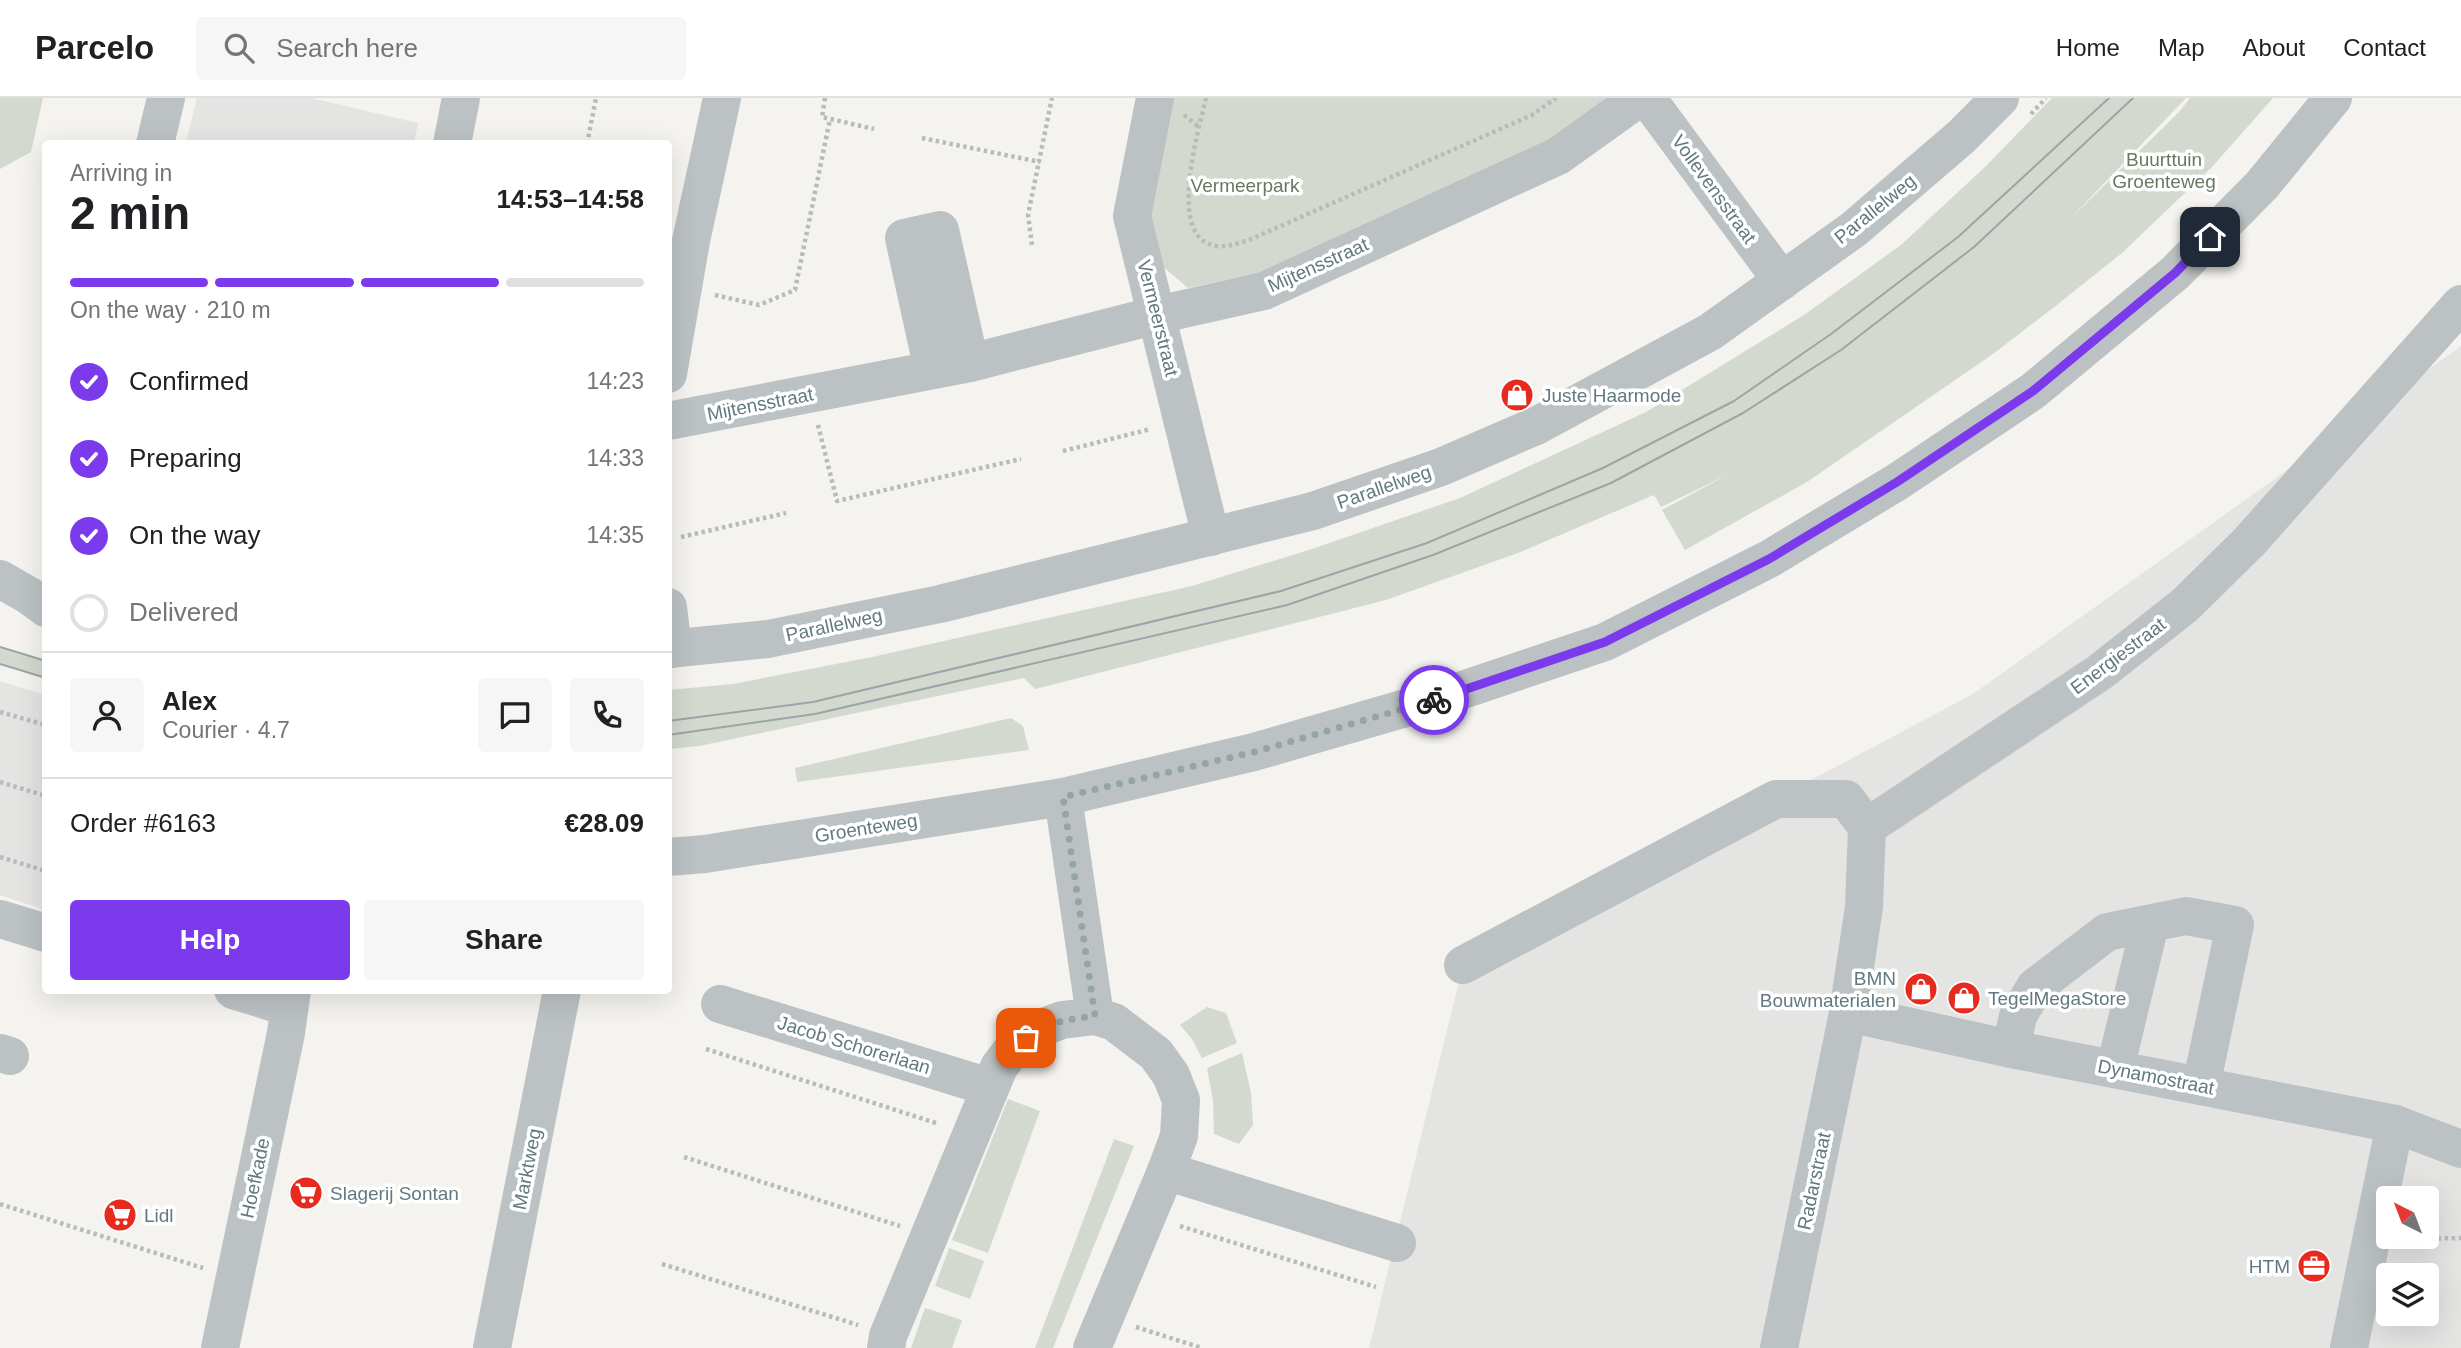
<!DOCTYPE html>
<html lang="en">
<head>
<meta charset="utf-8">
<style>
  body { margin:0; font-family:Arial,sans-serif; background:#f6f6f6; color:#202124; height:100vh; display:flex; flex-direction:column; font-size:26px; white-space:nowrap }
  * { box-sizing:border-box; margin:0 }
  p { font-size:23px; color:#757577 }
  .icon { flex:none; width:38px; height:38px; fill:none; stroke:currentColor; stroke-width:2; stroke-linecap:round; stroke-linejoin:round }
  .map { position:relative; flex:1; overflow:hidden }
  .details { position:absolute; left:42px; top:42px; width:630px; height:854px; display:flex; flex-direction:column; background:#fff; border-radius:7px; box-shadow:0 7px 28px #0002 }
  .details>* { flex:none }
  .needle { width:46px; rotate:318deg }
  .tools { position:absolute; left:2376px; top:1088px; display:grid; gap:14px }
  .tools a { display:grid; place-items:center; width:63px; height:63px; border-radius:7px; background:#fff; box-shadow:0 7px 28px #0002; font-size:35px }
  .pin { position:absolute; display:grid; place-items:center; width:60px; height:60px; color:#fff; margin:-30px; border-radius:14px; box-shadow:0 4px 10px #0006 }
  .courier { position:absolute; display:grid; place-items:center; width:70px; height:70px; margin:-35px; border:5px solid #7c3aed; border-radius:50%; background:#fff; color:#222; box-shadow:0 2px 9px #0007 }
  .head em { font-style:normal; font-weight:600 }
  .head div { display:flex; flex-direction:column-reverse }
  .head { display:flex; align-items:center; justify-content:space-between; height:119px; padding:0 28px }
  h1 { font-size:46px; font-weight:600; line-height:52px }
  .bar { display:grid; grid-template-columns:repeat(4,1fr); gap:10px 7px; align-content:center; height:84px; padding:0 28px }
  .bar i { height:9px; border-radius:5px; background:#e0e0e0 }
  .bar .current { background:#7c3aed }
  .bar p { grid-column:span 4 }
  .line { display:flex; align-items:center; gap:18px; padding:0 28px; border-top:2px solid #e0e0e0 }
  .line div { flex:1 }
  .round { display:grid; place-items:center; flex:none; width:74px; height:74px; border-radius:7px; background:#f6f6f6 }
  ol { padding:0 28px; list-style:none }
  li { display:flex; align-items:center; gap:21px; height:77px }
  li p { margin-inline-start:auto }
  li .icon { padding:7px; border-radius:50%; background:#7c3aed; color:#fff; stroke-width:4 }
  li:last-child { color:#757577 }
  li i { width:38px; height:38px; border:4px solid #e0e0e0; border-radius:50% }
  .button { display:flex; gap:14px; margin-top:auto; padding:14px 28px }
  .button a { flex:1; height:80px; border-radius:7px; background:#7c3aed; color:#fff; font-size:28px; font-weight:600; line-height:80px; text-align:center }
  .button a+a { background:#f6f6f6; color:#202124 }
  header { display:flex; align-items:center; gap:42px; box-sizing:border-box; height:98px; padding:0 35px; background:#fff; border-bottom:2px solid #e0e0e0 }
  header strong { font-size:33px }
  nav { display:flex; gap:38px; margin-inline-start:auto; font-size:24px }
  .search { width:490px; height:63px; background:#f6f6f6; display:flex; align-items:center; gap:18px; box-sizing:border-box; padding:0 24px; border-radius:7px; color:#757577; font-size:26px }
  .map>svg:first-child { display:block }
</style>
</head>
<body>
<header>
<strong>Parcelo</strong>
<div class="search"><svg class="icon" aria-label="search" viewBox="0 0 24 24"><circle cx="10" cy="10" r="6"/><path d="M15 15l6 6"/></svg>Search here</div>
<nav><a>Home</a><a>Map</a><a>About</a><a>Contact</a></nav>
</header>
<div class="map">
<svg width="2461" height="1250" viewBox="0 0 2461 1250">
  <rect width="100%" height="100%" fill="#f4f3ef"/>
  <g fill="#e4e5e3" fill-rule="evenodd">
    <polygon points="197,0 311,0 418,25 414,45 186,45"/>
    <path d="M2461 248V1250H1369L1463 867 1973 596ZM2389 1101H2427V1139H2389ZM2389 1178H2427V1216H2389Z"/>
    <polygon points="0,583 45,597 45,812 0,797"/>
  </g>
  <g fill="#d4d9cf">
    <polygon points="0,0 43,0 31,54 0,71"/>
    <polygon points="1172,0 1609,0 1545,46 1265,174 1188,190 1161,167 1149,115"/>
    <polygon points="2052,0 2186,0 2068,123 2180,13 2190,0 2273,0 2212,69 2122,155 2053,210 1993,256 1807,384 1685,452 1662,412 1727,377 1661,409 1654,397 1518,455 1386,502 1035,591 1024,580 699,648 669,651 669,592 733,586 872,559 1192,488 1312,451 1460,400 1646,314 1804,217 1901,147 1986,68"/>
    <polygon points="0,549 45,563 45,580 0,565"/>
    <polygon points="1011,620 1023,628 1029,652 797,684 795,670"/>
    <polygon points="1207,909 1226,915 1237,945 1202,960 1192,941 1180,927"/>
    <polygon points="1242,955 1251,995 1253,1027 1239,1046 1214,1036 1213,1002 1207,970"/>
    <polygon points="1008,1001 1040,1013 988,1155 952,1142"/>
    <polygon points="1114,1041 1134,1048 1053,1250 1035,1250"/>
    <polygon points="949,1150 984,1163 970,1201 935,1188"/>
    <polygon points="925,1210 962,1222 952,1250 911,1250"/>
  </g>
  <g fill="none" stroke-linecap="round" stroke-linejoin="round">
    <g stroke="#b6bbbc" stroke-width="4.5" stroke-dasharray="3.5 3.5" stroke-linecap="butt">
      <polyline points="825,0 822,19 874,31"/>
      <path d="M1206 0C1199 32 1165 142 1217 148 1228 149 1238 145 1249 142L1532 17 1556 0"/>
      <polyline points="2031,16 2046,0"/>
      <polyline points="1184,17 1200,30"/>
      <polyline points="922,40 1040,64"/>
      <polyline points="587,46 596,0"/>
      <polyline points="1032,147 1028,117 1052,0"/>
      <polyline points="715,197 759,207 795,192 830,21"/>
      <polyline points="818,327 837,403 1021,361"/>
      <polyline points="1063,353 1151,331"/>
      <polyline points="681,439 786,415"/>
      <polyline points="0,614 46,627"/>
      <polyline points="0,684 46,698"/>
      <polyline points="0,759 46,773"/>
      <polyline points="706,951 939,1026"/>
      <polyline points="684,1059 900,1128"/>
      <polyline points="0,1106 203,1170"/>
      <polyline points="1180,1128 1376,1189"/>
      <polyline points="2404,1147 2417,1141 2461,1140"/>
      <polyline points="662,1166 858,1227"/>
      <polyline points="1136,1229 1202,1250"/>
    </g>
    <g stroke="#bcc2c4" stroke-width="38">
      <polyline points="1155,0 1132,118 1211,439"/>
      <polyline points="1647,0 1782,183"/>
      <polyline points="155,46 166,0"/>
      <polyline points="452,46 461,0"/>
      <polyline points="933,272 904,140 940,132 970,265"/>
      <polyline points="668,276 691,143 722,0"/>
      <polyline points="668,323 970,265 1157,217 1264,193 1558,58 1639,0"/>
      <polyline points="0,481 28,497 46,510"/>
      <polyline points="668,509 673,551"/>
      <polyline points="668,551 768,541 940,506 1313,413 1441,369 1536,328 1710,234 1854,131 1961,39 2000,0"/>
      <polyline points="1063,699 1095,918"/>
      <polyline points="1867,729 2100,574 2185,507 2249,444 2461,206"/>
      <polyline points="668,759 705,756 1063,699 1254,654 1430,603 1605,544 1769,461 1897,384 2033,293 2175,175 2262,87 2333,0"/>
      <polyline points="0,821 46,835"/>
      <polyline points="1463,867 1776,701 1846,701 1867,729"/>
      <polyline points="233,892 288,909"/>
      <polyline points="720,906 989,989"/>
      <polyline points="1848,915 2011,951 2395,1026 2461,1051"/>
      <polyline points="2011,951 2018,918 2035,889 2107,834 2186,818 2235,827 2201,988"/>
      <polyline points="0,955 10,958"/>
      <polyline points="2115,971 2150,826"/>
      <polyline points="1166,1073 1397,1145"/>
      <polyline points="220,1250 286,935 292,892"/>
      <polyline points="492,1250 562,892"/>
      <polyline points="886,1250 888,1238 999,969 1014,949 1038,931 1062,922 1095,918 1114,924 1156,956 1171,977 1181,1002 1179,1038 1166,1073 1092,1250"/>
      <polyline points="1779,1250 1848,915 1864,809 1867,729"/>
      <polyline points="2349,1250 2395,1026"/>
    </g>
    <g stroke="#9ba5a8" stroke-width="2">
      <polyline points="0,549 46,563"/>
      <polyline points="0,566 46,580"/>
      <polyline points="668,623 813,604 1281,493 1427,445 1603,370 1734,303 1831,236 1958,139 2109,0"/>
      <polyline points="668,637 815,616 1287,507 1433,457 1611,385 1743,315 1841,252 1974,149 2133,0"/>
    </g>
  </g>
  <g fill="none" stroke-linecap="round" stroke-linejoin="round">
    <path stroke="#95a4a8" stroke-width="7" stroke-dasharray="0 12.6" d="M1026 940C1047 924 1069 921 1095 918L1063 699 1254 654 1434 602"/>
    <polyline stroke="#7c3aed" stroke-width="9" points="1434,602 1605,544 1769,461 1897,384 2033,293 2175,175 2210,139"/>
  </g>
  <defs>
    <symbol id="shop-disc" viewBox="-11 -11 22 22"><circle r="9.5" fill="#e62a1e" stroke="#fff"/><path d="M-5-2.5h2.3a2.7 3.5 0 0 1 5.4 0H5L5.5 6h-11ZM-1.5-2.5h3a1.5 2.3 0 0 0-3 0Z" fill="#fff"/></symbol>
    <symbol id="supermarket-disc" viewBox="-11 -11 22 22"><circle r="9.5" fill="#e62a1e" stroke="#fff"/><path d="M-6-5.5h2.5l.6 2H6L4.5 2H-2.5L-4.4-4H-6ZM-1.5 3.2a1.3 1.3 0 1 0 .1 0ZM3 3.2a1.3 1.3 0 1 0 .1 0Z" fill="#fff"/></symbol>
    <symbol id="office-disc" viewBox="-11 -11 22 22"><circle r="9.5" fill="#e62a1e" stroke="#fff"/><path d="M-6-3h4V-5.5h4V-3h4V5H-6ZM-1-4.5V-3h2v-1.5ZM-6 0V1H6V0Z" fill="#fff"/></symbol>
  </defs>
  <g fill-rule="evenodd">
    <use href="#shop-disc" x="1498" y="278" width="38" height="38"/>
    <use href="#shop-disc" x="1902" y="872" width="38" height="38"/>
    <use href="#shop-disc" x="1945" y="881" width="38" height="38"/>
    <use href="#supermarket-disc" x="287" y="1076" width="38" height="38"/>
    <use href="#supermarket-disc" x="101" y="1098" width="38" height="38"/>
    <use href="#office-disc" x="2295" y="1149" width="38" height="38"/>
  </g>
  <g text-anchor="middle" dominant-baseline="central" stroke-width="7" stroke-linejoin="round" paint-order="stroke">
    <g font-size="19" fill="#6a7861" stroke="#fff">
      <text x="2164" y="61">Buurttuin<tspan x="2164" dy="22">Groenteweg</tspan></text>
      <text x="1245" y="87">Vermeerpark</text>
    </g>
    <g font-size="19" fill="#627981" stroke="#fff">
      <text transform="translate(1714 91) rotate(54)">Vollevensstraat</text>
      <text transform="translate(1875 111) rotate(-39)">Parallelweg</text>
      <text transform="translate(1318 167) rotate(-24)">Mijtensstraat</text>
      <text transform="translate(1158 220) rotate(76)">Vermeerstraat</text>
      <text transform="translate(760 306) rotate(-11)">Mijtensstraat</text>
      <text transform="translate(1384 389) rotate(-19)">Parallelweg</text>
      <text transform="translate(834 527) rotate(-12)">Parallelweg</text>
      <text transform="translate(2118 558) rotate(-37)">Energiestraat</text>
      <text transform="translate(866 730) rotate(-9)">Groenteweg</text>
      <text transform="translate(854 947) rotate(17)">Jacob Schorerlaan</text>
      <text transform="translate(2156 979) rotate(11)">Dynamostraat</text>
      <text transform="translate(527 1071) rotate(-79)">Marktweg</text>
      <text transform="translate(255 1080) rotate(-78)">Hoefkade</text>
      <text transform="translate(1814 1083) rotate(-78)">Radarstraat</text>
    </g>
    <g font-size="19" fill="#627981" stroke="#fff" text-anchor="start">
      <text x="1542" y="297">Juste Haarmode</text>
      <text x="1896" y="880" text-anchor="end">BMN<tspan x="1896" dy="22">Bouwmaterialen</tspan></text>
      <text x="1988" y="900">TegelMegaStore</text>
      <text x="330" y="1095">Slagerij Sontan</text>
      <text x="144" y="1117">Lidl</text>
      <text x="2290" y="1168" text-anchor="end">HTM</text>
    </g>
  </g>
</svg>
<div class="tools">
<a><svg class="needle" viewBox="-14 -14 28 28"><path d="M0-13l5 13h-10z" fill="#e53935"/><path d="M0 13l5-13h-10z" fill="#757577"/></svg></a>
<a><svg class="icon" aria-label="layers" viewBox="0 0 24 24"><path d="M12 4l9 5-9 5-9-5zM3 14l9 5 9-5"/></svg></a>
</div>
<div class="pin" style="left:1026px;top:940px;background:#ea580c"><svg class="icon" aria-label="bag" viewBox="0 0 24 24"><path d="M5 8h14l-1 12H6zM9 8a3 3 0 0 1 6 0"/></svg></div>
<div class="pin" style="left:2210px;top:139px;background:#1f2937"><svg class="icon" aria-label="home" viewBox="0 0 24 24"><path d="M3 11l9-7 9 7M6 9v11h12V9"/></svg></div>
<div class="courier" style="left:1434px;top:602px"><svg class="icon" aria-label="bike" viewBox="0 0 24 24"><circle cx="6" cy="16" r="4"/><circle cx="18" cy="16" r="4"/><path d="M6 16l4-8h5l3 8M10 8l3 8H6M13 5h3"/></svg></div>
<section class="details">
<div class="head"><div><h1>2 min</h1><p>Arriving in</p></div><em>14:53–14:58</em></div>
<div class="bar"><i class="current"></i><i class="current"></i><i class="current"></i><i></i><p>On the way · 210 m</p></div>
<ol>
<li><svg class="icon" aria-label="check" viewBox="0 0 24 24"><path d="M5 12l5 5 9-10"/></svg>Confirmed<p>14:23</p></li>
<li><svg class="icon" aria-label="check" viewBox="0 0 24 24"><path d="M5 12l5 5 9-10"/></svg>Preparing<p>14:33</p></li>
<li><svg class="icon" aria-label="check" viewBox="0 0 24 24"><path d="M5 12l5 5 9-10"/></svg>On the way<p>14:35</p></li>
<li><i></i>Delivered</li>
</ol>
<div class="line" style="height:126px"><a class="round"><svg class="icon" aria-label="person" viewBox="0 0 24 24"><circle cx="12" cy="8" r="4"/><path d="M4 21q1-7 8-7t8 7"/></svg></a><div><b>Alex</b><p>Courier · 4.7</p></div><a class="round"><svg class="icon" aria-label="chat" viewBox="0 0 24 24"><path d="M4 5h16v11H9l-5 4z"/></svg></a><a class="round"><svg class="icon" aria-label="phone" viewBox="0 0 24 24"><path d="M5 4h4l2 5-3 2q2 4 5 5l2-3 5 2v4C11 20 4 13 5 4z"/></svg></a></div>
<div class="line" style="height:91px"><div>Order #6163</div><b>€28.09</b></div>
<div class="button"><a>Help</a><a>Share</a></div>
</section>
</div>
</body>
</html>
